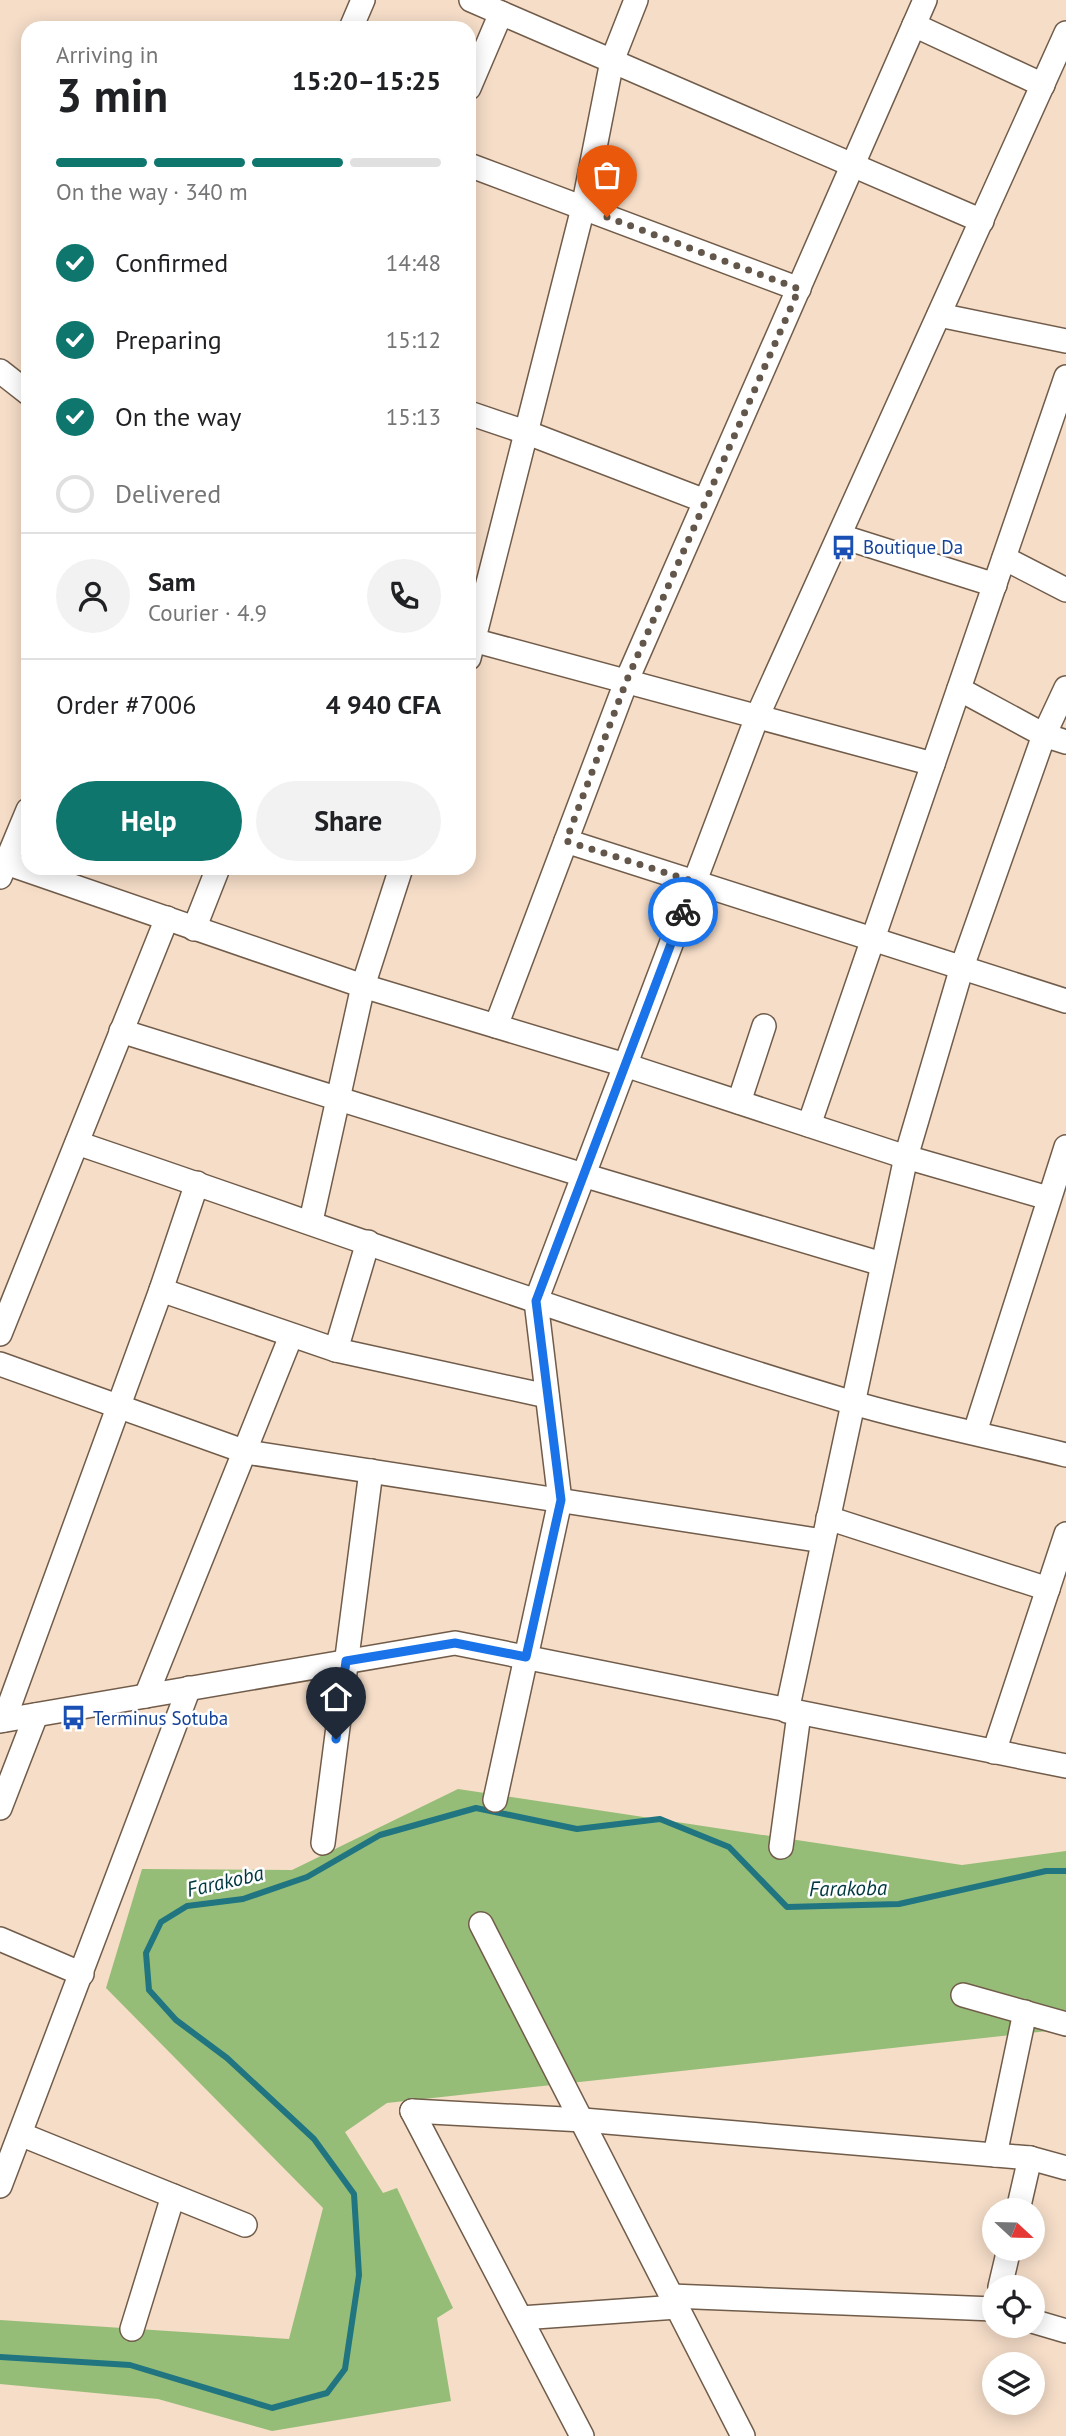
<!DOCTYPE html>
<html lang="en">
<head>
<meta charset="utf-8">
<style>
  body { margin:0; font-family:"PT Sans",sans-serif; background:#f2f2f2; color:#202124; height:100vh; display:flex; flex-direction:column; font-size:26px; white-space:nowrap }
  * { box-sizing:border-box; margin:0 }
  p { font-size:23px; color:#757577 }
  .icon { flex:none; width:38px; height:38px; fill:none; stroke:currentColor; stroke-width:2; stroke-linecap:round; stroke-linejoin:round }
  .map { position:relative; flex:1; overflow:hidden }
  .panel { position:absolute; left:21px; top:21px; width:455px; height:854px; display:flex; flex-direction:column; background:#fff; border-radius:21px; box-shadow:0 4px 18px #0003 }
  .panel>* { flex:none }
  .needle { width:46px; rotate:112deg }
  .controls { position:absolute; left:982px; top:2198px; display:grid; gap:14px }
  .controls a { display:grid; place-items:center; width:63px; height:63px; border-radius:50%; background:#fff; box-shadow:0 4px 18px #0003; font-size:35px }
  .pin { position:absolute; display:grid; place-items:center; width:60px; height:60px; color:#fff; margin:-72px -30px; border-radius:50% 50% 50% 0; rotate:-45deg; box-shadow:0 0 7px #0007 }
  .pin .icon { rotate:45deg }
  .courier { position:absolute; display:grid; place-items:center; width:70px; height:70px; margin:-35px; border:5px solid #1a73e8; border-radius:50%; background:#fff; color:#222; box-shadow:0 2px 9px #0007 }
  .head em { font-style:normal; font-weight:700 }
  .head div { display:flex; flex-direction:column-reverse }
  .head { display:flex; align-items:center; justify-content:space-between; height:119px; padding:0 35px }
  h1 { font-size:46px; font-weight:700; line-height:52px }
  .bar { display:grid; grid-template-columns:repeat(4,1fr); gap:10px 7px; align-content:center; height:84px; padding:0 35px }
  .bar i { height:9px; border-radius:5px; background:#e0e0e0 }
  .bar .current { background:#0f766e }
  .bar p { grid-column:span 4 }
  .line { display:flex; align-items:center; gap:18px; padding:0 35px; border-top:2px solid #e0e0e0 }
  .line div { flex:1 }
  .round { display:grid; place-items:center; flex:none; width:74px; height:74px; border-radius:37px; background:#f2f2f2 }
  ol { padding:0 35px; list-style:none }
  li { display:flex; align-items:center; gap:21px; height:77px }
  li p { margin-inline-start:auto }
  li .icon { padding:7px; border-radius:50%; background:#0f766e; color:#fff; stroke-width:4 }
  li:last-child { color:#757577 }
  li i { width:38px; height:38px; border:4px solid #e0e0e0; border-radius:50% }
  .action { display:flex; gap:14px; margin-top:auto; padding:14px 35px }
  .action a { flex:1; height:80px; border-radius:42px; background:#0f766e; color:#fff; font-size:28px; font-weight:700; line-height:80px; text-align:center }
  .action a+a { background:#f2f2f2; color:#202124 }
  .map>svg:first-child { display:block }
</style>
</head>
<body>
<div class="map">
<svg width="1066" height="2436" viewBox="0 0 1066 2436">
  <rect width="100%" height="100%" fill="#f5ddc8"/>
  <polygon fill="#96bd77" points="458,1789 962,1865 1066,1851 1066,2029 387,2103 345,2132 383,2193 397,2188 453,2308 437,2318 451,2401 272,2431 158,2399 0,2384 0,2320 289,2339 323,2208 106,1988 142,1869 292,1870"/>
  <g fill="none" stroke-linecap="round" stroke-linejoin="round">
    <polyline stroke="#207581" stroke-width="6" points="0,2357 130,2365 272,2408 327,2393 345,2369 359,2275 354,2194 314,2139 227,2058 176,2020 149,1990 146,1953 161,1922 187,1906 243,1899 307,1877 380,1835 476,1808 577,1829 660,1819 729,1847 787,1907 899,1904 1046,1871 1066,1871"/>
    <defs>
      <g id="street">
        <polyline points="471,0 982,221"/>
        <polyline points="914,25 1043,85"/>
        <polyline points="351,28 363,0"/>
        <polyline points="469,88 501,13"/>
        <polyline points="469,165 799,289"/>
        <polyline points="939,315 1066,341"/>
        <polyline points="0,371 28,393"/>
        <polyline points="469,413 528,433 705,501"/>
        <polyline points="840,536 995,585"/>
        <polyline points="1004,558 1066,590"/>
        <polyline points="469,639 933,764"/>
        <polyline points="469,658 583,208 612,61 636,0"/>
        <polyline points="959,689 1044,735 1066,742"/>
        <polyline points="566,841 1066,1001"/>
        <polyline points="6,863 363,986 625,1065 906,1157 1048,1198"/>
        <polyline points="0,877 28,810"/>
        <polyline points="194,929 218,868"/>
        <polyline points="496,1026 626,682 925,0"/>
        <polyline points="121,1031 583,1175 882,1264"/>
        <polyline points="739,1102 764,1026"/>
        <polyline points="809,1125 1066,377"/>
        <path d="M77 1143C334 1230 590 1324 850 1402 921 1423 994 1437 1066 1455"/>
        <polyline points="311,1221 363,986 401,868"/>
        <polyline points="161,1290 336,1350 547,1396"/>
        <polyline points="0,1334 167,918"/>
        <polyline points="336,1350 368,1242"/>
        <polyline points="0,1364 246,1452 823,1541"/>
        <polyline points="975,1432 1066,1147"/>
        <polyline points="828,1518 1048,1589"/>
        <polyline points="146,1696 291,1336"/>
        <polyline points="787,1711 906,1157 962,967 1044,735 1066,688"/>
        <polyline points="4,1720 161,1290 197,1183"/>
        <polyline points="0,1721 455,1643 1066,1766"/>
        <polyline points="994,1752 1066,1534"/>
        <polyline points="495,1800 560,1501 536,1301 757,717 1066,33"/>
        <polyline points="0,1808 36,1715"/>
        <polyline points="323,1843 371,1471"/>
        <polyline points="781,1847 799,1714"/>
        <polyline points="481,1924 743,2436"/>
        <polyline points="0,1939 82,1974"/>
        <polyline points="963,1995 1066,2024"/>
        <polyline points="412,2111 583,2120 1030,2158 1066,2168"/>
        <polyline points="412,2111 582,2436"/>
        <polyline points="20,2134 245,2225"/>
        <polyline points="995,2155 1025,2012"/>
        <polyline points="0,2186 189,1688"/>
        <polyline points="1018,2210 1030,2158"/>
        <polyline points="1000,2287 1009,2249"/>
        <polyline points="671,2296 994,2309"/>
        <polyline points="521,2318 677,2307"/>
        <polyline points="1032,2321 1066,2331"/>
        <polyline points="132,2329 173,2196"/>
      </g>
    </defs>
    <use href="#street" stroke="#715c4a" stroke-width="26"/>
    <use href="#street" stroke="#fff" stroke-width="23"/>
  </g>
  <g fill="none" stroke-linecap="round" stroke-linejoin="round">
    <polyline stroke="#63564a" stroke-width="7" stroke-dasharray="0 12.6" points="607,217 799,289 626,682 566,841 695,882 683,912"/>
    <polyline stroke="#1a73e8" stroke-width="9" points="336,1739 346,1661 455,1643 526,1657 561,1500 536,1301 683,912"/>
  </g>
  <defs>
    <symbol id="bus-bare" viewBox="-9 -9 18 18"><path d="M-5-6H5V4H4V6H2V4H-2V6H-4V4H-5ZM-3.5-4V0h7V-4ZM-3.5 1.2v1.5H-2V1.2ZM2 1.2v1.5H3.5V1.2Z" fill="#1a4fb4" stroke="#fff" stroke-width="2.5" paint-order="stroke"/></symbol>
  </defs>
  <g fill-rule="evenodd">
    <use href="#bus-bare" x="826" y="530" width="35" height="35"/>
    <use href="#bus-bare" x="56" y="1700" width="35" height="35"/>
  </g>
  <g text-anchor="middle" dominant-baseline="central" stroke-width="5" stroke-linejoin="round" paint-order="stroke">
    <g font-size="19" fill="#164399" stroke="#fff" text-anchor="start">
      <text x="863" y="547">Boutique Da</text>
      <text x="93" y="1718">Terminus Sotuba</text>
    </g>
    <g font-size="21" font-style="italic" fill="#003840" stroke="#fff">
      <text transform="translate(225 1881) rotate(-13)">Farakoba</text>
      <text transform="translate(848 1888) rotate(-1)">Farakoba</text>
    </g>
  </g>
</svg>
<div class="controls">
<a><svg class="needle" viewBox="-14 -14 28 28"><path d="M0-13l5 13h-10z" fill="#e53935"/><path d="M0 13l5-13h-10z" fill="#757577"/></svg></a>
<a><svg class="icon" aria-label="locate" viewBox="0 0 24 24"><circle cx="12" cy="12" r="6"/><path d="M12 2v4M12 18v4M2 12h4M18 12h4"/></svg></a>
<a><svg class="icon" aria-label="layers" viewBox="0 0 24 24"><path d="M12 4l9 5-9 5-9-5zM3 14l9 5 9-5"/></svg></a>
</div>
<div class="pin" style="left:607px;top:217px;background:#ea580c"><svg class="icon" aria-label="bag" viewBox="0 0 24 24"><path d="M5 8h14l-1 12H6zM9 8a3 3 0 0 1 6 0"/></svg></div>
<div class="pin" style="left:336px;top:1739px;background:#1f2937"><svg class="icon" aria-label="home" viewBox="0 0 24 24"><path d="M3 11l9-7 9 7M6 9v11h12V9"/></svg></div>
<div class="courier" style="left:683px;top:912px"><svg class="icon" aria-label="bike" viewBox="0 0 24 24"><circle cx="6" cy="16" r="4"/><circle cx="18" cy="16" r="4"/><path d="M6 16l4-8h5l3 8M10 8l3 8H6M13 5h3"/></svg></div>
<section class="panel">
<div class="head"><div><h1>3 min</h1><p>Arriving in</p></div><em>15:20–15:25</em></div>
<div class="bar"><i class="current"></i><i class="current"></i><i class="current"></i><i></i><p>On the way · 340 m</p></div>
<ol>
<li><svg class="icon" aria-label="check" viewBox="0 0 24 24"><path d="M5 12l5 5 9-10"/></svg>Confirmed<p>14:48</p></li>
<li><svg class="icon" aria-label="check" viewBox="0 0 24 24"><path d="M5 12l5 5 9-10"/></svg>Preparing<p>15:12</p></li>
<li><svg class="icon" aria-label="check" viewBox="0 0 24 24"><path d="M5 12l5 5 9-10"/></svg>On the way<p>15:13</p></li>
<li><i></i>Delivered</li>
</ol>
<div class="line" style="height:126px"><a class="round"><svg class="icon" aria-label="person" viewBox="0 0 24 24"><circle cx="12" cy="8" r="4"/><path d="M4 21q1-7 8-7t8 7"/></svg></a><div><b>Sam</b><p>Courier · 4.9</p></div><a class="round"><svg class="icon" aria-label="phone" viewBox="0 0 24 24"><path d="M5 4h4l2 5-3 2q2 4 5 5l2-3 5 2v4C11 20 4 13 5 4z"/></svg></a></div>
<div class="line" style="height:91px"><div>Order #7006</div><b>4 940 CFA</b></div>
<div class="action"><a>Help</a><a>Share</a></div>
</section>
</div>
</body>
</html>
